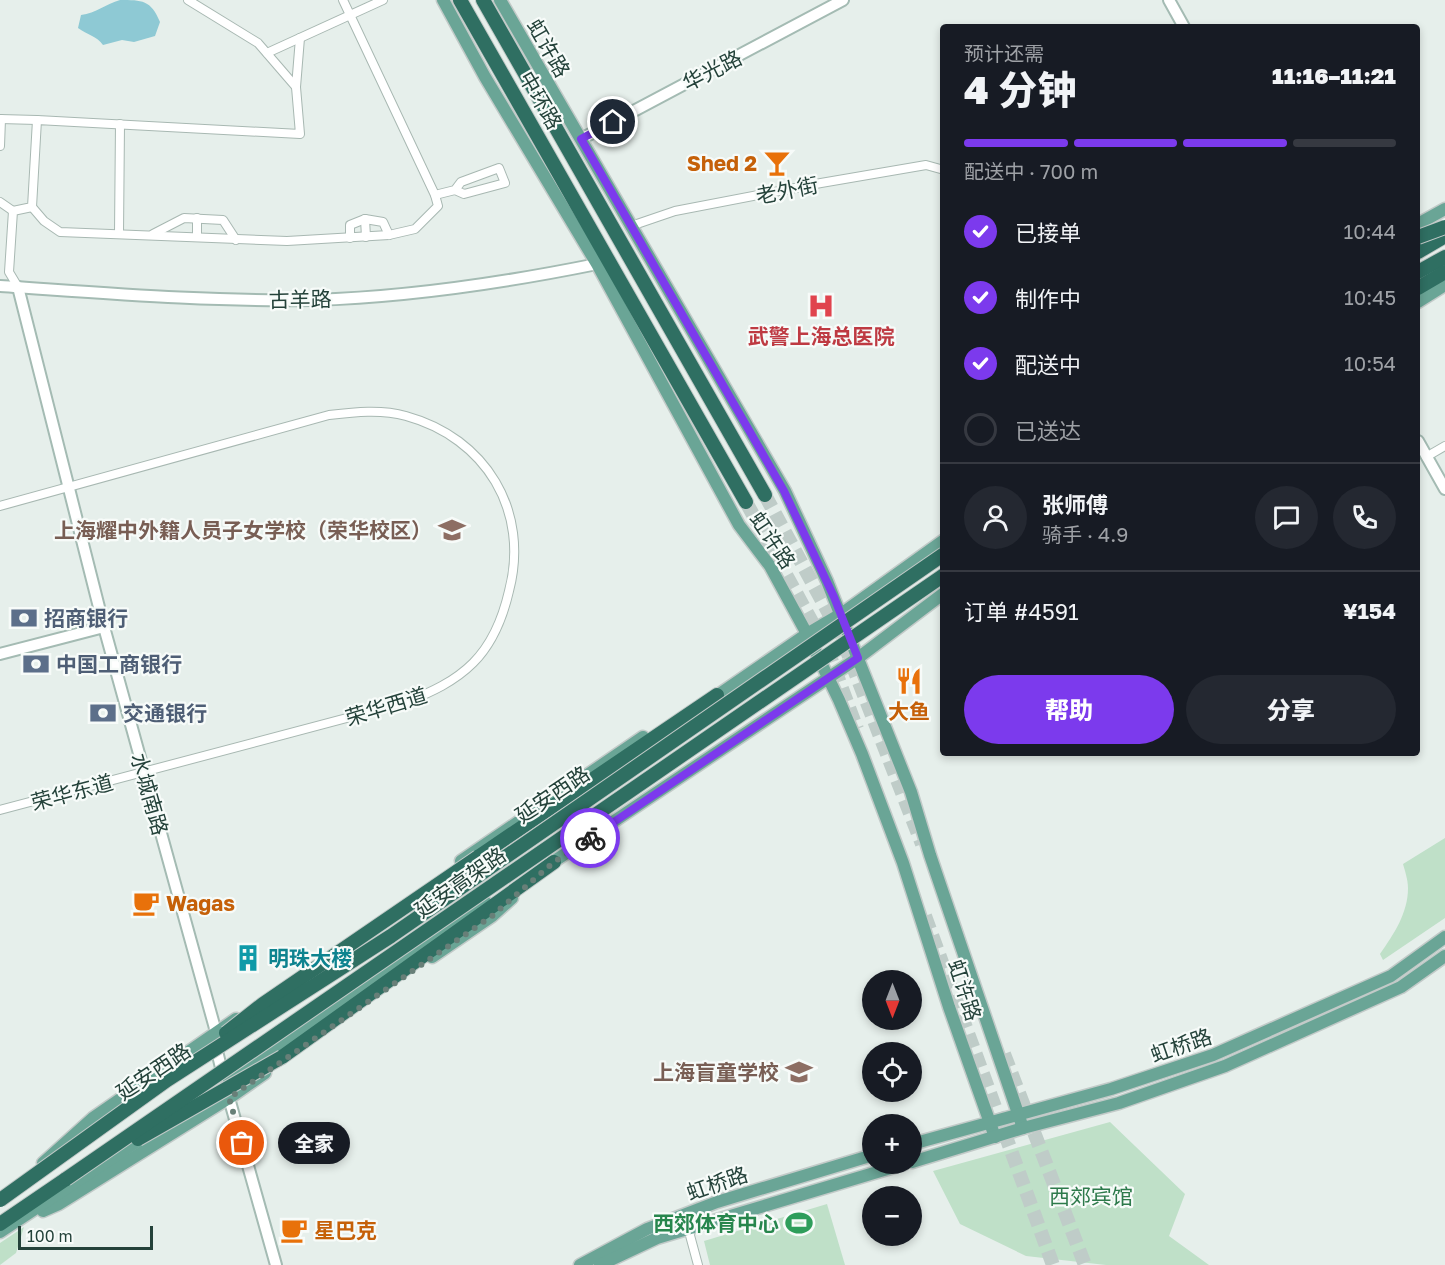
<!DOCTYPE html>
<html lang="zh">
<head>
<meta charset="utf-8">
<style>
  body { margin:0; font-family:"Golos Text","Noto Sans SC",sans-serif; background:#242831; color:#f1f3f6; height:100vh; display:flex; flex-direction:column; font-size:22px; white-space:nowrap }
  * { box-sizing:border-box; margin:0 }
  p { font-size:20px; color:#9ea1a6 }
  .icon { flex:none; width:33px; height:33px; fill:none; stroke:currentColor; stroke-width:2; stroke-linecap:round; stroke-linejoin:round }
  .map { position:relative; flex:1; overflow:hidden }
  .panel { position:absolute; left:940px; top:24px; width:480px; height:732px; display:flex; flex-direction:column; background:#171b24; border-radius:6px; box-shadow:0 3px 9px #0003 }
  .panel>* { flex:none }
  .needle { width:39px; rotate:180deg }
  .buttons { position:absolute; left:862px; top:970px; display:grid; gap:12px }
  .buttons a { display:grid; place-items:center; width:60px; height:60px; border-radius:50%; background:#171b24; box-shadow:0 3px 9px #0003; font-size:30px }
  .scale { position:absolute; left:18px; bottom:15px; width:135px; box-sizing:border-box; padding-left:6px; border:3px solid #24423a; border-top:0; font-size:16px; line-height:21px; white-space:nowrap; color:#24423a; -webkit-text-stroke:4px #f7fbf9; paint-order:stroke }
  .pin { position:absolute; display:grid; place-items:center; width:51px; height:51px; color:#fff; margin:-26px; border:3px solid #fff; border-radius:50%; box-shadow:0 2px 6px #0007 }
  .courier { position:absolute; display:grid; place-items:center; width:60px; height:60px; margin:-30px; border:4px solid #7c3aed; border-radius:50%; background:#fff; color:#222; box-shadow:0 2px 8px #0007 }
  .bubble { position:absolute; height:42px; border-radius:21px; background:#171b24; box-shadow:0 3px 9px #0003; font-size:20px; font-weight:800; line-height:42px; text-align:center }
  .summary em { font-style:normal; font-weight:800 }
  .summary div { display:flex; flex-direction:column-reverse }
  .summary { display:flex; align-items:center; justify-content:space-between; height:102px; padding:0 24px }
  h1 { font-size:39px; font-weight:800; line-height:45px }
  .bar { display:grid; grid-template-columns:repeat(4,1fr); gap:9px 6px; align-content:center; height:72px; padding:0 24px }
  .bar i { height:8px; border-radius:4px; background:#363941 }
  .bar .active { background:#7c3aed }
  .bar p { grid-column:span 4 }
  .line { display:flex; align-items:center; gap:15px; padding:0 24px; border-top:2px solid #363941 }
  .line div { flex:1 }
  .round { display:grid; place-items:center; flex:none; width:63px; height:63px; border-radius:32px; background:#242831 }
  ol { padding:0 24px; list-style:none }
  li { display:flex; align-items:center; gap:18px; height:66px }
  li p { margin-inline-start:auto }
  li .icon { padding:6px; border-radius:50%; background:#7c3aed; color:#fff; stroke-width:4 }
  li:last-child { color:#9ea1a6 }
  li i { width:33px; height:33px; border:3px solid #363941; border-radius:50% }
  .primary-button { display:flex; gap:12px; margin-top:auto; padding:12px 24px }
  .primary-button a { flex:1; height:69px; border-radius:36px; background:#7c3aed; color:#fff; font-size:24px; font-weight:800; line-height:69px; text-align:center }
  .primary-button a+a { background:#242831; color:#f1f3f6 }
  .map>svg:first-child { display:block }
</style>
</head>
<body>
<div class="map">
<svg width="1445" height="1265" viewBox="0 0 1445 1265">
  <rect width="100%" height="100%" fill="#e6efeb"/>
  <g fill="#bfe0c8">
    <path d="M1445 838V918L1383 960 1380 954C1394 934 1408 913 1408 888 1408 880 1405 871 1403 864Z"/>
    <polygon points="1110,1122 1185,1194 1169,1236 1209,1265 1106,1265 1026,1256 960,1224 933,1171"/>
    <polygon points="827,1204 845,1265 710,1265 704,1241"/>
    <polygon points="24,1227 16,1253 0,1265 0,1243"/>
  </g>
  <path fill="#8ec9d4" d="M120 0C142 0 151 0 160 22L155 36 134 42 122 40 103 45C97 36 87 35 78 28L81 15C96 13 106 4 120 0Z"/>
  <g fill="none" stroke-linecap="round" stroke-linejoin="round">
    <g stroke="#bfccc8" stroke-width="14" stroke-dasharray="14 7" stroke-linecap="butt">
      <polyline points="765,495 841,636 922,844"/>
      <polyline points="746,502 828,651 857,729"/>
      <polyline points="925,916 1053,1265"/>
      <polyline points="1004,1054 1085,1265"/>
    </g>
    <defs>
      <g id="street">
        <polyline points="267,53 383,0"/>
        <polyline points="296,87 300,38"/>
        <polyline points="0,119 37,120"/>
        <polyline points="0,146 1,119"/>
        <polyline points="435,195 455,190 464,194 505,183 499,168 461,182 455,190"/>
        <polyline points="0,202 13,211"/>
        <polyline points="32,207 44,221 60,232 287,241 389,235 415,229 438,206 435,195 343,0"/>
        <polyline points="365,219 366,237"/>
        <polyline points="631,226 675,211 821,183 926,165 944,170"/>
        <polyline points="119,233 120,124"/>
        <polyline points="153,234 184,218 223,220 236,240"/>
        <polyline points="197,237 197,218"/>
        <polyline points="350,238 350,225 365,219 383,222 389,235"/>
        <polyline points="18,287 9,272 13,211 32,207 37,120 300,134 296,87 258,43 188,0"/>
        <polyline points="1426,457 1445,446"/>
        <path d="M0 506 329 415C355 412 381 409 406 416 486 438 530 511 509 591 503 617 492 644 473 663 454 682 431 692 407 702L0 810"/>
        <polyline points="688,1228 698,1265"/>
      </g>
      <g id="secondary">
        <polyline points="1169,0 1184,27"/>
        <polyline points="581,139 843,0"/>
        <path d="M0 286C104 293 209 302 313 300 409 297 503 283 597 264"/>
        <polyline points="18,287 104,627 216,1032 217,1051 223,1076"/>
        <polyline points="1418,441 1445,489"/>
        <polyline points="0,654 104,627"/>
        <polyline points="227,1091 276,1265"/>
      </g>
      <g id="primary">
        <polyline points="443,0 485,77 597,264 739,525 770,566 807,634 839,700 862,754 903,863 949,1007 995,1137"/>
        <polyline points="500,0 785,491 827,581 911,792 930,855 1023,1128"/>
        <polyline points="1418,224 1445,209"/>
        <polyline points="1418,302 1445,285"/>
        <polyline points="711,700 807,634 841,614 944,540"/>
        <polyline points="461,861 643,737"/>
        <polyline points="547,866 858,658 944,593"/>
        <polyline points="432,957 492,916 512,898"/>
        <polyline points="229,1081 486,903"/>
        <polyline points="912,1144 1111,1089 1213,1055 1391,976 1445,937"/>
        <polyline points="912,1162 1023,1128 1119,1103 1225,1066 1401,987 1445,956"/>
        <polyline points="43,1163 93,1118 236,1019"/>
        <polyline points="43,1211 59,1204 229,1098 265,1073"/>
        <polyline points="0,1232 147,1135"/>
        <polyline points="580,1265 647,1229 717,1202 873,1155"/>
        <polyline points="600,1265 657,1238 904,1164"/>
      </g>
      <g id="highway">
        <polyline points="460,0 746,502"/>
        <polyline points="483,0 765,495"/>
        <polyline points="1418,252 1445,236"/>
        <polyline points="1418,272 1445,257"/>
        <polyline points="1418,288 1445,272"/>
        <polyline points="478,857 717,695"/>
        <polyline points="282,1057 554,862"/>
        <polyline points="0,1224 66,1179"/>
      </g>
    </defs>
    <use href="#street" stroke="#a8b8b2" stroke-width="10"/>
    <use href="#secondary" stroke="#a4bbb3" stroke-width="14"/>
    <use href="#primary" stroke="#c2cac8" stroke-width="15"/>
    <use href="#highway" stroke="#c2cac8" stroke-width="16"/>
    <use href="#street" stroke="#fff" stroke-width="8"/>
    <use href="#secondary" stroke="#fff" stroke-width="10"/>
    <use href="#primary" stroke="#6aa596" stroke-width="12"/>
    <use href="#highway" stroke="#2f6f62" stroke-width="14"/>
    <defs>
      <g id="highway-bridge">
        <polyline points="1418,237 1445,227"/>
        <polyline points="226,1033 263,1004 478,857"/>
        <polyline points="138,1139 282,1057"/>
        <polyline points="66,1179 944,575"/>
        <polyline points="0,1200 167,1080 391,936 944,554"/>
      </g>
    </defs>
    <use href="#highway-bridge" stroke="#c2cac8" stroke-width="16" stroke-linecap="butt"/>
    <use href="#highway-bridge" stroke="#2f6f62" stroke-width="14"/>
  </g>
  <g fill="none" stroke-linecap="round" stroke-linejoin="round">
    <polyline stroke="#687f78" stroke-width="6" stroke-dasharray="0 10.8" points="242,1143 229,1098 492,916 554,862 590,838"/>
    <polyline stroke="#7c3aed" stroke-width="8" points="590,838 858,658 834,597 784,491 581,139 613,122"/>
  </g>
  <defs>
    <symbol id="bar-bare" viewBox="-9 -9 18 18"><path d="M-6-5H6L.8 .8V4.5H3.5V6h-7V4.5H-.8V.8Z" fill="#e8710a" stroke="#f7fbf9" stroke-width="2.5" paint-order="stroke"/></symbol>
    <symbol id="hospital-bare" viewBox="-9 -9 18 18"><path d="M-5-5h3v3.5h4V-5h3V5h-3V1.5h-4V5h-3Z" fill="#e0444e" stroke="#f7fbf9" stroke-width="2.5" paint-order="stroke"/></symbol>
    <symbol id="school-bare" viewBox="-9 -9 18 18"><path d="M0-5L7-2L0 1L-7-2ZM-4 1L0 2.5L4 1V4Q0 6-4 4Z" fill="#8d6e63" stroke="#f7fbf9" stroke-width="2.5" paint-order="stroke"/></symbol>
    <symbol id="bank-bare" viewBox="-9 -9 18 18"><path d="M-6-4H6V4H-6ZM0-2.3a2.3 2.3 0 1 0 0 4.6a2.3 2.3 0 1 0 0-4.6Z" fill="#5c6f8a" stroke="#f7fbf9" stroke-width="2.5" paint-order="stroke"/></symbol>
    <symbol id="restaurant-bare" viewBox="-9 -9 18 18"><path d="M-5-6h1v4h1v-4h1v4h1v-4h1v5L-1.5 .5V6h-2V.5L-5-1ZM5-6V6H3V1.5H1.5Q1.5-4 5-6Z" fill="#e8710a" stroke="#f7fbf9" stroke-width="2.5" paint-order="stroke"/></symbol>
    <symbol id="cafe-bare" viewBox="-9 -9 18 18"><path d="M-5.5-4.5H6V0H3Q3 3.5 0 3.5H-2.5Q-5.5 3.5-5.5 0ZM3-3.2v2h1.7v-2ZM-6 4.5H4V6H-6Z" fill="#e8710a" stroke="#f7fbf9" stroke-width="2.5" paint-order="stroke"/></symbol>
    <symbol id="building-bare" viewBox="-9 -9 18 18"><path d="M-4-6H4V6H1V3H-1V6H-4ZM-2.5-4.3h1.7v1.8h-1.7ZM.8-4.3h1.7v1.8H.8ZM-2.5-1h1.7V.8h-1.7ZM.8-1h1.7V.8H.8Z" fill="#0f9aa8" stroke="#f7fbf9" stroke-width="2.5" paint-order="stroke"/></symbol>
    <symbol id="stadium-bare" viewBox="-9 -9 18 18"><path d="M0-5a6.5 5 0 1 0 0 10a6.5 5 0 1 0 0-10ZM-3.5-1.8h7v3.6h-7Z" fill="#2e9e5b" stroke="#f7fbf9" stroke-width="2.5" paint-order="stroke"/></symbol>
  </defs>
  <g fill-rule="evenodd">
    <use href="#bar-bare" x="758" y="144" width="38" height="38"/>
    <use href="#hospital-bare" x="802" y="287" width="38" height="38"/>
    <use href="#school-bare" x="433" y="511" width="38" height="38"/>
    <use href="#bank-bare" x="5" y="599" width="38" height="38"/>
    <use href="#bank-bare" x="17" y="645" width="38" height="38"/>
    <use href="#restaurant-bare" x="890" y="662" width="38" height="38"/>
    <use href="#bank-bare" x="84" y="694" width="38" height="38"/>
    <use href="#cafe-bare" x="127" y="884" width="38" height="38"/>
    <use href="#building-bare" x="229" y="939" width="38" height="38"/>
    <use href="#school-bare" x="780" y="1053" width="38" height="38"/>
    <use href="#stadium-bare" x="780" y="1204" width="38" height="38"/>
    <use href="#cafe-bare" x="275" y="1211" width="38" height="38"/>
  </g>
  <g text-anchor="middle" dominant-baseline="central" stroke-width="4.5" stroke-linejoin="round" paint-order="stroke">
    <g font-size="21" fill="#24423a" stroke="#f7fbf9">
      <text transform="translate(549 48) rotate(60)">虹许路</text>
      <text transform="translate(712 70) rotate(-27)">华光路</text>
      <text transform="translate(541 100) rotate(60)">中环路</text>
      <text transform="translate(787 190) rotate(-11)">老外街</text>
      <text transform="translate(300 299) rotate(-1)">古羊路</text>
      <text transform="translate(773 540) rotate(56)">虹许路</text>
      <text transform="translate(386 706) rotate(-17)">荣华西道</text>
      <text transform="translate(72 792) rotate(-15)">荣华东道</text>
      <text transform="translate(150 794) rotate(74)">水城南路</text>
      <text transform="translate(552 794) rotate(-34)">延安西路</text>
      <text transform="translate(460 882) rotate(-35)">延安高架路</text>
      <text transform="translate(965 990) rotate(72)">虹许路</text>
      <text transform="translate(1181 1045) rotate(-19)">虹桥路</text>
      <text transform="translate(153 1071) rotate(-34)">延安西路</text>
      <text transform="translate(717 1183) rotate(-19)">虹桥路</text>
    </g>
    <g font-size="21" font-weight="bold" fill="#c56008" stroke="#f7fbf9" text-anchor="start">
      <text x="757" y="163" text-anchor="end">Shed 2</text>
      <text x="909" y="711" text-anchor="middle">大鱼</text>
      <text x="166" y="903">Wagas</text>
      <text x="314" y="1230">星巴克</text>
    </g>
    <g font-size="21" font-weight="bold" fill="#be3a42" stroke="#f7fbf9">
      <text x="821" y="336">武警上海总医院</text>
    </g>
    <g font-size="21" font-weight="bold" fill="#785e54" stroke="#f7fbf9" text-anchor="end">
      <text x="432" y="530">上海耀中外籍人员子女学校（荣华校区）</text>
      <text x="779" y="1072">上海盲童学校</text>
    </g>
    <g font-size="21" font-weight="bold" fill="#4e5e75" stroke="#f7fbf9" text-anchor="start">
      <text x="44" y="618">招商银行</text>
      <text x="56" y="664">中国工商银行</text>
      <text x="123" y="713">交通银行</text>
    </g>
    <g font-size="21" font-weight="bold" fill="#0d838f" stroke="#f7fbf9" text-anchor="start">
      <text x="268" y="958">明珠大楼</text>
    </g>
    <g font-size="21" fill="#2d7a4b" stroke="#f7fbf9">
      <text x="1091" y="1196">西郊宾馆</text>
    </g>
    <g font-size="21" font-weight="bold" fill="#27864d" stroke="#f7fbf9" text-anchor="end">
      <text x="779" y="1223">西郊体育中心</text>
    </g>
  </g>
</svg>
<div class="buttons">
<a><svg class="needle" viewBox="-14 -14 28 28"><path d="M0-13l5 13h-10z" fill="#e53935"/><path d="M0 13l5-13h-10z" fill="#9ea1a6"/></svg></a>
<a><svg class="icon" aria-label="locate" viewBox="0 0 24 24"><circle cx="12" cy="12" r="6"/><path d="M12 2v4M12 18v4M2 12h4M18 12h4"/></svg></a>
<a>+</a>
<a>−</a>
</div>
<div class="scale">100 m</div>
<div class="pin" style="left:242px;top:1143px;background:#ea580c"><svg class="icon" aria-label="bag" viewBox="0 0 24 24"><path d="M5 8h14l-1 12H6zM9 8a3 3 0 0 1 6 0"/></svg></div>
<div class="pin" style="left:613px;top:122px;background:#1f2937"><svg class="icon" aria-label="home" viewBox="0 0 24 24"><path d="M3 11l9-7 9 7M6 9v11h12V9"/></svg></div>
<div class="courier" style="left:590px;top:838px"><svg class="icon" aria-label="bike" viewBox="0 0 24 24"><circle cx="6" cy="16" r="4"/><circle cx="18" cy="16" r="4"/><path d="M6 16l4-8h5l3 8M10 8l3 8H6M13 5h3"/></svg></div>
<div class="bubble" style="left:278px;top:1122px;width:72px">全家</div>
<section class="panel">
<div class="summary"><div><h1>4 分钟</h1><p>预计还需</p></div><em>11:16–11:21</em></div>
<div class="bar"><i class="active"></i><i class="active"></i><i class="active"></i><i></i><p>配送中 · 700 m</p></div>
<ol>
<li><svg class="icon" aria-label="check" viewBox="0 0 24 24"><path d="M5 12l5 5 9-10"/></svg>已接单<p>10:44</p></li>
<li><svg class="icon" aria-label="check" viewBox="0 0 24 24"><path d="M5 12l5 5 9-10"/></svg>制作中<p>10:45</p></li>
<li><svg class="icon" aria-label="check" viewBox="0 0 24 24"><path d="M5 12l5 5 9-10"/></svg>配送中<p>10:54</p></li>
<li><i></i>已送达</li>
</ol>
<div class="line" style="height:108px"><a class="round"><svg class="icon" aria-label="person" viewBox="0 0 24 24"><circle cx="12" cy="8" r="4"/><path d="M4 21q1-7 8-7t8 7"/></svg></a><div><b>张师傅</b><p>骑手 · 4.9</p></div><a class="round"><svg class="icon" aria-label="chat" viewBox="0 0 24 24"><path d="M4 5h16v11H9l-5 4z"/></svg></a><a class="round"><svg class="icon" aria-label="phone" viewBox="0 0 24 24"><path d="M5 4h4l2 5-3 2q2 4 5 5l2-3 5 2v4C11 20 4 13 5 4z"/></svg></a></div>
<div class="line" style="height:78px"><div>订单 #4591</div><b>¥154</b></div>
<div class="primary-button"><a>帮助</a><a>分享</a></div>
</section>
</div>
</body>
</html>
